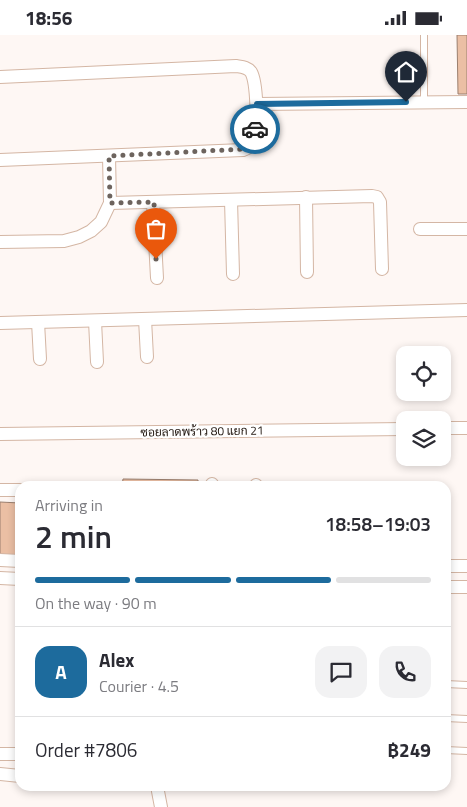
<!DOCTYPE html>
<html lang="en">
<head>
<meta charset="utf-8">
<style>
  body { margin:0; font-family:"Titillium Web",Sarabun,sans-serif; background:#f2f2f3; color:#2b2b33; height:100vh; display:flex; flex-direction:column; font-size:19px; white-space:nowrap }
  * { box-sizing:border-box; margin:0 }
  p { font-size:16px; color:#7c7c81 }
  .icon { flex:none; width:28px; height:28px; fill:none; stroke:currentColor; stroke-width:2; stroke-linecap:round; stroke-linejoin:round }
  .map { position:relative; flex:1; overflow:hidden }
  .side { position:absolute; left:15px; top:446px; width:436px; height:310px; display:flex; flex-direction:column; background:#fff; border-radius:15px; box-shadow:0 2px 8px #0003 }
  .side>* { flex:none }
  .tools { position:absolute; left:396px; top:311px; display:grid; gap:10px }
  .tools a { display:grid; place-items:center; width:55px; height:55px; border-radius:10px; background:#fff; box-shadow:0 2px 8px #0003; font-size:25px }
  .pin { position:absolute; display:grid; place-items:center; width:42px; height:42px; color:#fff; margin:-51px -21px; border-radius:50% 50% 50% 0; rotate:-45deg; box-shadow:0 0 5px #0007 }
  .pin .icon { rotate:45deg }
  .courier { position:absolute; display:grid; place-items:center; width:50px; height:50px; margin:-25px; border:4px solid #1d6b9d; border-radius:50%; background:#fff; color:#222; box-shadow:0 1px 6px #0007 }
  .summary em { font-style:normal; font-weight:600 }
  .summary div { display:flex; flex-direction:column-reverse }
  .summary { display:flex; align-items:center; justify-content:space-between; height:85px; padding:0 20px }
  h1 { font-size:32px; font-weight:600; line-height:38px }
  .bar { display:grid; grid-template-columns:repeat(4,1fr); gap:8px 5px; align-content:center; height:60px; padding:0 20px }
  .bar i { height:6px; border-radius:4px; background:#e1e1e2 }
  .bar .current { background:#1d6b9d }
  .bar p { grid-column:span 4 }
  .line { display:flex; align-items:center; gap:12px; padding:0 20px; border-top:1px solid #e1e1e2 }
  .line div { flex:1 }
  .round { display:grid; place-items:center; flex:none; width:52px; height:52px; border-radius:15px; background:#f2f2f3 }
  .status { display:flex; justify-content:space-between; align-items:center; height:35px; padding:0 25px; background:#fff; direction:ltr }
  .status svg { height:14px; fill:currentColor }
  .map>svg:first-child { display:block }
</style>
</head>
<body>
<div class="status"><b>18:56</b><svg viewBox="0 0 49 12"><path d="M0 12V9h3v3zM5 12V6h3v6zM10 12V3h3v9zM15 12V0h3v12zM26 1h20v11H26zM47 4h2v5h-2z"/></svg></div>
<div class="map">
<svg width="467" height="772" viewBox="0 0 467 772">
  <rect width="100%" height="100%" fill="#fef7f4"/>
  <g fill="#ebbfa4" stroke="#9b7f6e">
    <polygon points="457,0 467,0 467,59 458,59"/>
    <polygon points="123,444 198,445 198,451 122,451"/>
    <polygon points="0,467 20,468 20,523 0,523"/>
  </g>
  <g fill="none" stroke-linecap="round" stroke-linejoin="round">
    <defs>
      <g id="service">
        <polyline points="424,0 424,67"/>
        <polyline points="446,649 467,650"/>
        <polyline points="446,683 467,684"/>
        <polyline points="446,715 467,716"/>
      </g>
      <g id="minor">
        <path d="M0 42 236 31C242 32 247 32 251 37 257 47 258 92 255 104 253 110 249 113 243 115L0 125"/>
        <polyline points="257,69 467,67"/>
        <polyline points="306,162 307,237"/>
        <polyline points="231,165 233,239"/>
        <polyline points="153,167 157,243"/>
        <polyline points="110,168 372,161 377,162 380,167 382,234"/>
        <polyline points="420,194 467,194"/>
        <polyline points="0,207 64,206 79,202 91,196 101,187 110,168 109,121"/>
        <polyline points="145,284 147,322"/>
        <polyline points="95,286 97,327"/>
        <polyline points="38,287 40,324"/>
        <polyline points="0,288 467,275"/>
        <polyline points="442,393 467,393"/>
        <polyline points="0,399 405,394"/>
        <polyline points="212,451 212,449"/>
        <polyline points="256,451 256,450"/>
        <polyline points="0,455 20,455"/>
        <polyline points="0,525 20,526"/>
        <polyline points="446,531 467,531"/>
        <polyline points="0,543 20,544"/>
        <polyline points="446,552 467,552"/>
        <polyline points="0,719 20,719"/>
        <polyline points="0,739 20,741"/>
        <polyline points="157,751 161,772"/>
      </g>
    </defs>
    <use href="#service" stroke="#d4b6a4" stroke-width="8"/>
    <use href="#minor" stroke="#d4b6a4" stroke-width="14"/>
    <use href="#service" stroke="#fff" stroke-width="6"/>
    <use href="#minor" stroke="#fff" stroke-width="12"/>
  </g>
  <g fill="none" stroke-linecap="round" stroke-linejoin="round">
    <path stroke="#6d645e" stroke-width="5" stroke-dasharray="0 9" d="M156 224 154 167 110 168 109 121 244 114C254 111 255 104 255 94"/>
    <polyline stroke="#1d6b9d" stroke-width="6" points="255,94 257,69 406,67"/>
  </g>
  <g text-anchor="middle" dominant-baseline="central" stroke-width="4.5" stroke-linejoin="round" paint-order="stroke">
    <g font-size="12" fill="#1f150e" stroke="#fff">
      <text transform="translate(202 396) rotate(-1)">ซอยลาดพร้าว 80 แยก 21</text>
    </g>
  </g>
</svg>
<div class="tools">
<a><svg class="icon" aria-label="locate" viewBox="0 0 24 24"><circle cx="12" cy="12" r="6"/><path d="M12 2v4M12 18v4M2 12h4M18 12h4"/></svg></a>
<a><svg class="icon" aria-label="layers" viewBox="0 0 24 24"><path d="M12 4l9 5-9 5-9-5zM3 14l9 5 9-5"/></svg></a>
</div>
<div class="pin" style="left:156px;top:224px;background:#ea580c"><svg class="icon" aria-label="bag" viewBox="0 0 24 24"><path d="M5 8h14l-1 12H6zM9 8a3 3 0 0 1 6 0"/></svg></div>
<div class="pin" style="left:406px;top:67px;background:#1f2937"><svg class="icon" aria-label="home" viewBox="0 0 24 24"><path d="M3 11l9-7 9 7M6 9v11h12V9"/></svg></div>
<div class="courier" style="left:255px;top:94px"><svg class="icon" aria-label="car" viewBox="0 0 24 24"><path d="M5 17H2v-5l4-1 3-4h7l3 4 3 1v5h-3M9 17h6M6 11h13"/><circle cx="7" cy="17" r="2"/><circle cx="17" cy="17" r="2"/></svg></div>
<section class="side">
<div class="summary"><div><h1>2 min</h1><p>Arriving in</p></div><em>18:58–19:03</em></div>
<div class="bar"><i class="current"></i><i class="current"></i><i class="current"></i><i></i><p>On the way · 90 m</p></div>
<div class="line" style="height:90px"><b class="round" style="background:#1d6b9d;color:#fff">A</b><div><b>Alex</b><p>Courier · 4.5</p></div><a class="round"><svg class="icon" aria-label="chat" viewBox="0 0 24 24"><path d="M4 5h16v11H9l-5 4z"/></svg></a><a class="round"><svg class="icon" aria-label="phone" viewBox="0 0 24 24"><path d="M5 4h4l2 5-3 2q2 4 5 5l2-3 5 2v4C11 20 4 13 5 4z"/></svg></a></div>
<div class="line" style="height:65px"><div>Order #7806</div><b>฿249</b></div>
</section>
</div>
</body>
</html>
